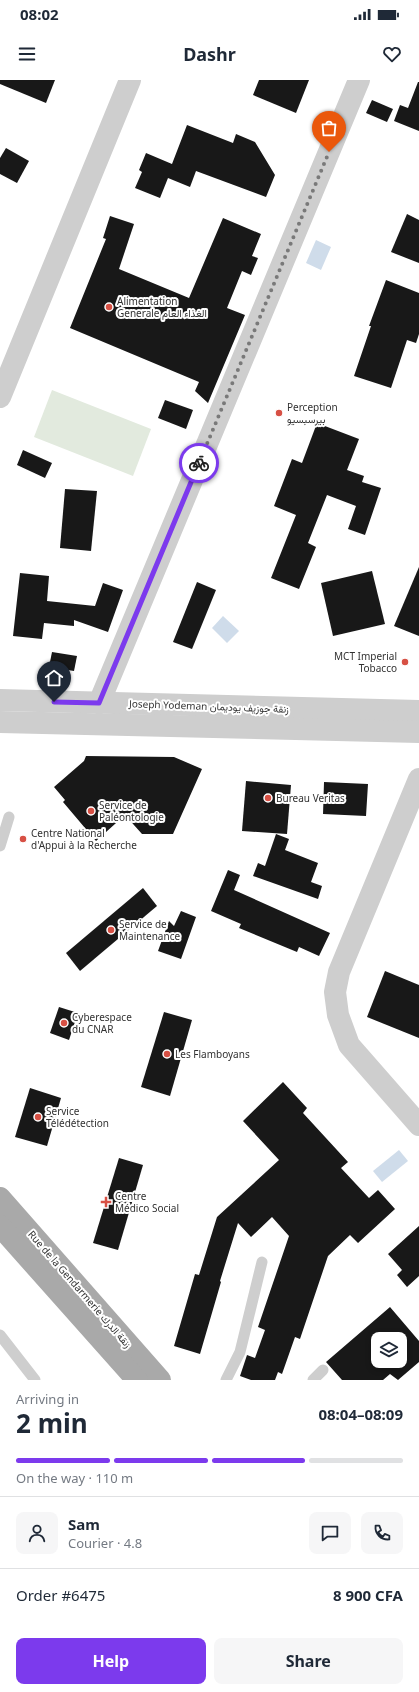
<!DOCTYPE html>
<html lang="en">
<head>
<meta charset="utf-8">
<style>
  body { margin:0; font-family:"Noto Sans",Vazirmatn,sans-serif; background:#f6f6f7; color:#1f2937; height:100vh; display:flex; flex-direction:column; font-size:15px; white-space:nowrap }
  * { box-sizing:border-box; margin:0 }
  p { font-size:13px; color:#747a83 }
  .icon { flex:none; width:22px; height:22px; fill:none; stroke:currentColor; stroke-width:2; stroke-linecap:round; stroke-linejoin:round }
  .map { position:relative; height:1300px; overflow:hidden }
  .panel { display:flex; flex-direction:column; background:#fff; flex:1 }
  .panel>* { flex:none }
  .controls { position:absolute; left:371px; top:1252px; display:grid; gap:8px }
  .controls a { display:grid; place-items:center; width:36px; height:36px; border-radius:8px; background:#fff; box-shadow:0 2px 6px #0003; font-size:20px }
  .pin { position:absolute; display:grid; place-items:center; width:34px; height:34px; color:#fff; margin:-41px -17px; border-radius:50% 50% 50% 0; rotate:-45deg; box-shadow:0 0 4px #0007 }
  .pin .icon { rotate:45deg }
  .courier { position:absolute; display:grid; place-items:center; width:40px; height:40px; margin:-20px; border:3px solid #7c3aed; border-radius:50%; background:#fff; color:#222; box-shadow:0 1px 5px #0007 }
  .headline em { font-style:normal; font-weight:700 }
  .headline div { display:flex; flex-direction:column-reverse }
  .headline { display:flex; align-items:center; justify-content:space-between; height:68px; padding:0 16px }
  h1 { font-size:26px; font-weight:700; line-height:30px }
  .bar { display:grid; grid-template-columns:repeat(4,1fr); gap:6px 4px; align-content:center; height:48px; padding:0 16px }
  .bar i { height:5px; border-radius:3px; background:#e0e1e3 }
  .bar .current { background:#7c3aed }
  .bar p { grid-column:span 4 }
  .line { display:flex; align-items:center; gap:10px; padding:0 16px; border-top:1px solid #e0e1e3 }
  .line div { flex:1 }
  .round { display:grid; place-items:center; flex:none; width:42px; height:42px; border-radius:8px; background:#f6f6f7 }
  .primary-button { display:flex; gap:8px; margin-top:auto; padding:8px 16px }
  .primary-button a { flex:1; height:46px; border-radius:8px; background:#7c3aed; color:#fff; font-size:16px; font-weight:700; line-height:46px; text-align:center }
  .primary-button a+a { background:#f6f6f7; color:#1f2937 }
  .status { display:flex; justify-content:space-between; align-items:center; height:28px; padding:0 20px; background:#fff; direction:ltr }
  .status svg { height:11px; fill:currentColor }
  header { display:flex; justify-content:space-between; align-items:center; height:52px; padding:0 16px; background:#fff; font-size:18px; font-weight:700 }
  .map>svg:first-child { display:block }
</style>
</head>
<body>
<div class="status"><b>08:02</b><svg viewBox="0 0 49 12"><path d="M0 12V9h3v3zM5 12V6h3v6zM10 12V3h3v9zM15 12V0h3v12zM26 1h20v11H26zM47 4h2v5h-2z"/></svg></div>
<header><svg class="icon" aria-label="menu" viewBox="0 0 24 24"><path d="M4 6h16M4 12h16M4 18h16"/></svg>Dashr<svg class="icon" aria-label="heart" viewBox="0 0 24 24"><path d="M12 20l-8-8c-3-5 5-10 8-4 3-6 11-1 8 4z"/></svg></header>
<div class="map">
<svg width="419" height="1300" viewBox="0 0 419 1300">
  <rect width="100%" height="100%" fill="#fff"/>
  <polygon fill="#e2eade" points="52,310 151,349 133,396 34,357"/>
  <g fill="#cfdcea">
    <polygon points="316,160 331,167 321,190 306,183"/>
    <polygon points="223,536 239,551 227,563 212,548"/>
    <polygon points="399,1070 408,1081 382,1102 373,1091"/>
  </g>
  <g fill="#181818" fill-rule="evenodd">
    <polygon points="0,0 55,0 46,23 0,4"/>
    <polygon points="259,0 309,0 296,33 253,15"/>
    <polygon points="418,2 419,2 419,51 394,41 400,25 408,28"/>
    <polygon points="372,20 393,29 387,42 366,33"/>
    <polygon points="187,45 233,63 236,54 255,62 275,95 266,117 196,91 190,107 168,98 160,118 135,108 142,92 139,90 146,73 172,84"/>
    <polygon points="6,68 29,81 17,103 0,94 0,78"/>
    <polygon points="407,134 419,140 419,183 391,172"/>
    <polygon points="110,136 134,144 119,189 189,218 223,138 261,154 252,176 258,178 251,195 242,191 227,228 245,235 208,323 195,311 199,302 70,248 106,159 103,158"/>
    <polygon points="386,200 419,213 419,254 416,263 407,260 391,308 354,296 371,246 369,246"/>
    <polygon points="165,320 193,330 186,349 158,338"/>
    <polygon points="317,343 359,359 347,390 364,396 362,402 381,408 365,455 348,449 356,426 327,415 308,463 316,467 299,509 271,498 296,435 274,426 292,379 302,383"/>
    <polygon points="23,370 52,383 45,398 17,385"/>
    <polygon points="65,409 97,411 91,471 60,468"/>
    <polygon points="419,487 419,556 394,546"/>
    <polygon points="372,491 385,544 333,556 321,503"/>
    <polygon points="20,493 49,496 47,521 95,526 103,503 123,510 108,552 74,540 74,546 44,543 42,559 13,556"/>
    <polygon points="197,502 216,510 192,569 173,562"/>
    <polygon points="52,572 77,576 74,591 49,587"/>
    <polygon points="86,676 174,677 202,689 173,754 142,754 125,735 96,761 63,722 65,720 54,707 84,681"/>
    <polygon points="246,701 291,705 287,754 242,751"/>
    <polygon points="324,702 368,704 366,736 323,734"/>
    <polygon points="276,754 289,759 285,770 318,783 311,802 322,806 318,819 253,796 258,783 265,786"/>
    <polygon points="228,790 240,795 234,810 330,853 319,876 299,867 297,872 239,848 241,844 211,831"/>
    <polygon points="143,808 157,826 80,891 66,873"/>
    <polygon points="181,831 196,837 181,879 158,871 169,841 174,846"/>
    <polygon points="385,891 419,905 419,958 367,937"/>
    <polygon points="59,927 78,933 69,960 50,953"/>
    <polygon points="164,932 192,940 170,1016 141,1007"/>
    <polygon points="283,1002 307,1028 303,1033 348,1082 341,1088 369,1118 378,1110 395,1129 358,1163 350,1155 328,1176 300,1259 295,1257 282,1294 278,1292 275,1300 251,1300 240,1296 247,1275 255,1278 265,1250 258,1247 289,1156 272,1137 251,1157 238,1143 220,1201 221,1202 200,1274 174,1266 195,1194 199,1195 217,1137 279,1080 243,1041"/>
    <polygon points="30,1008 61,1018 47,1066 15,1057"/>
    <polygon points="119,1078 143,1085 118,1170 93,1163"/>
    <polygon points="419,1146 419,1196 407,1207 397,1195 402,1190 388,1174"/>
    <path d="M390 1227 419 1261V1282L398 1300 390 1294 383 1300H342L326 1282ZM378 1259H400V1281H378Z"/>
  </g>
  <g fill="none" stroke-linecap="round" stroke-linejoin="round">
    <g stroke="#cecece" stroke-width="11">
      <polyline points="0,766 9,737"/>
      <polyline points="0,1255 35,1300"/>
      <polyline points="226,1300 240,1272 262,1182"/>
      <polyline points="313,1300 323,1290"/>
    </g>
    <g stroke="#cecece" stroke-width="22">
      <polyline points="0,317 130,0"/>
      <polyline points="99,623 359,0"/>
      <polyline points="419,699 339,892 335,912 338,935 349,965 419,1045"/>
    </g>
    <g stroke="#cecece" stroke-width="22">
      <polyline points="0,620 419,631"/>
      <polyline points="0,642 419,652"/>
    </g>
    <g stroke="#a9a9a9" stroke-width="22">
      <polyline points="0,1118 160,1300"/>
      <polyline points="0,1146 137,1300"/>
    </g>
  </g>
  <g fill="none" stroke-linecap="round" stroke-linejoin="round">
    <polyline stroke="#797979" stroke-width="4" stroke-dasharray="0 7.2" points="199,383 329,72"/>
    <polyline stroke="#7c3aed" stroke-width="5" points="54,622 99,623 199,383"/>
  </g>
  <g fill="#d75044" stroke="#fff" stroke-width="1.5">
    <circle cx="109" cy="227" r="4"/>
    <circle cx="279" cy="333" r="4"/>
    <circle cx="405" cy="582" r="4"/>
    <circle cx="268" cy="718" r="4"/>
    <circle cx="91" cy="731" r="4"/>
    <circle cx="23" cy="759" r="4"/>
    <circle cx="111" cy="850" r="4"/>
    <circle cx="64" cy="943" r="4"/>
    <circle cx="167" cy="974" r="4"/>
    <circle cx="38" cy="1037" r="4"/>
    <path d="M104 1116h4v4h4v4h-4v4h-4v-4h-4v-4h4z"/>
  </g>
  <g text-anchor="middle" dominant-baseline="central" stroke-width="4" stroke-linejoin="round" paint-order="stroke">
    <g font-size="10" fill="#313131" stroke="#fff" text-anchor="start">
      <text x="117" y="221">Alimentation<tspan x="117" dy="12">Generale الغذاء العام</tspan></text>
      <text x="287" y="327">Perception<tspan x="287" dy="12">بيرسبسيو</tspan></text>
      <text x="397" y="576" text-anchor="end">MCT Imperial<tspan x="397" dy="12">Tobacco</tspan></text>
      <text x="276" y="718">Bureau Veritas</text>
      <text x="99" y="725">Service de<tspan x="99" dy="12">Paléontologie</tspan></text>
      <text x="31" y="753">Centre National<tspan x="31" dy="12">d'Appui à la Recherche</tspan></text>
      <text x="119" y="844">Service de<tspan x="119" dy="12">Maintenance</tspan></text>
      <text x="72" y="937">Cyberespace<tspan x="72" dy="12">du CNAR</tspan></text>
      <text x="175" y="974">Les Flamboyans</text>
      <text x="46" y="1031">Service<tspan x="46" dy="12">Télédétection</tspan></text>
      <text x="115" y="1116">Centre<tspan x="115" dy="12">Médico Social</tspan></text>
    </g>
    <g font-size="10" fill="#313131" stroke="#fff">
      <text transform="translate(209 626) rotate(2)">Joseph Yodeman زنقة جوزيف يوديمان</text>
      <text transform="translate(80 1209) rotate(49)">Rue de la Gendarmerie زنقة الدرك</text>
    </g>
  </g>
</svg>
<div class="controls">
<a><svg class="icon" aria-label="layers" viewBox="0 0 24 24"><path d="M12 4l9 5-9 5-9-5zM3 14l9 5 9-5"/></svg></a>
</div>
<div class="pin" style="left:329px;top:72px;background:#ea580c"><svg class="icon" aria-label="bag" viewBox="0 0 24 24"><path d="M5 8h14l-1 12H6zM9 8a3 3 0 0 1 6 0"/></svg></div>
<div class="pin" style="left:54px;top:622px;background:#1f2937"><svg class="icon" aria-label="home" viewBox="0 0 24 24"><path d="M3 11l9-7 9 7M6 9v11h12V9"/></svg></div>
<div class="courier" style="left:199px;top:383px"><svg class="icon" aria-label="bike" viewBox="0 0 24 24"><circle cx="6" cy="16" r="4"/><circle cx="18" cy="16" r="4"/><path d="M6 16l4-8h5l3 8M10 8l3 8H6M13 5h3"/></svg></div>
</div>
<section class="panel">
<div class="headline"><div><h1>2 min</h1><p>Arriving in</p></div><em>08:04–08:09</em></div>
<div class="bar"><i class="current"></i><i class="current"></i><i class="current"></i><i></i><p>On the way · 110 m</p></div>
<div class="line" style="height:72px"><a class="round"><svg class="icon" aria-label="person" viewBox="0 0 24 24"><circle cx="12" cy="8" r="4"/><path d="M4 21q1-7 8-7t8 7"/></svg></a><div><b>Sam</b><p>Courier · 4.8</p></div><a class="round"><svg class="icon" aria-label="chat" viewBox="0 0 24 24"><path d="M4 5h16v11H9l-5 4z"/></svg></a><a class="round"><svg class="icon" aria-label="phone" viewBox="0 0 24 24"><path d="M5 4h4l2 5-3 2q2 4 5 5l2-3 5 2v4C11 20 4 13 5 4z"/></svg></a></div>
<div class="line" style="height:52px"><div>Order #6475</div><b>8 900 CFA</b></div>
<div class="primary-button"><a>Help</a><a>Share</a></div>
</section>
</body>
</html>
